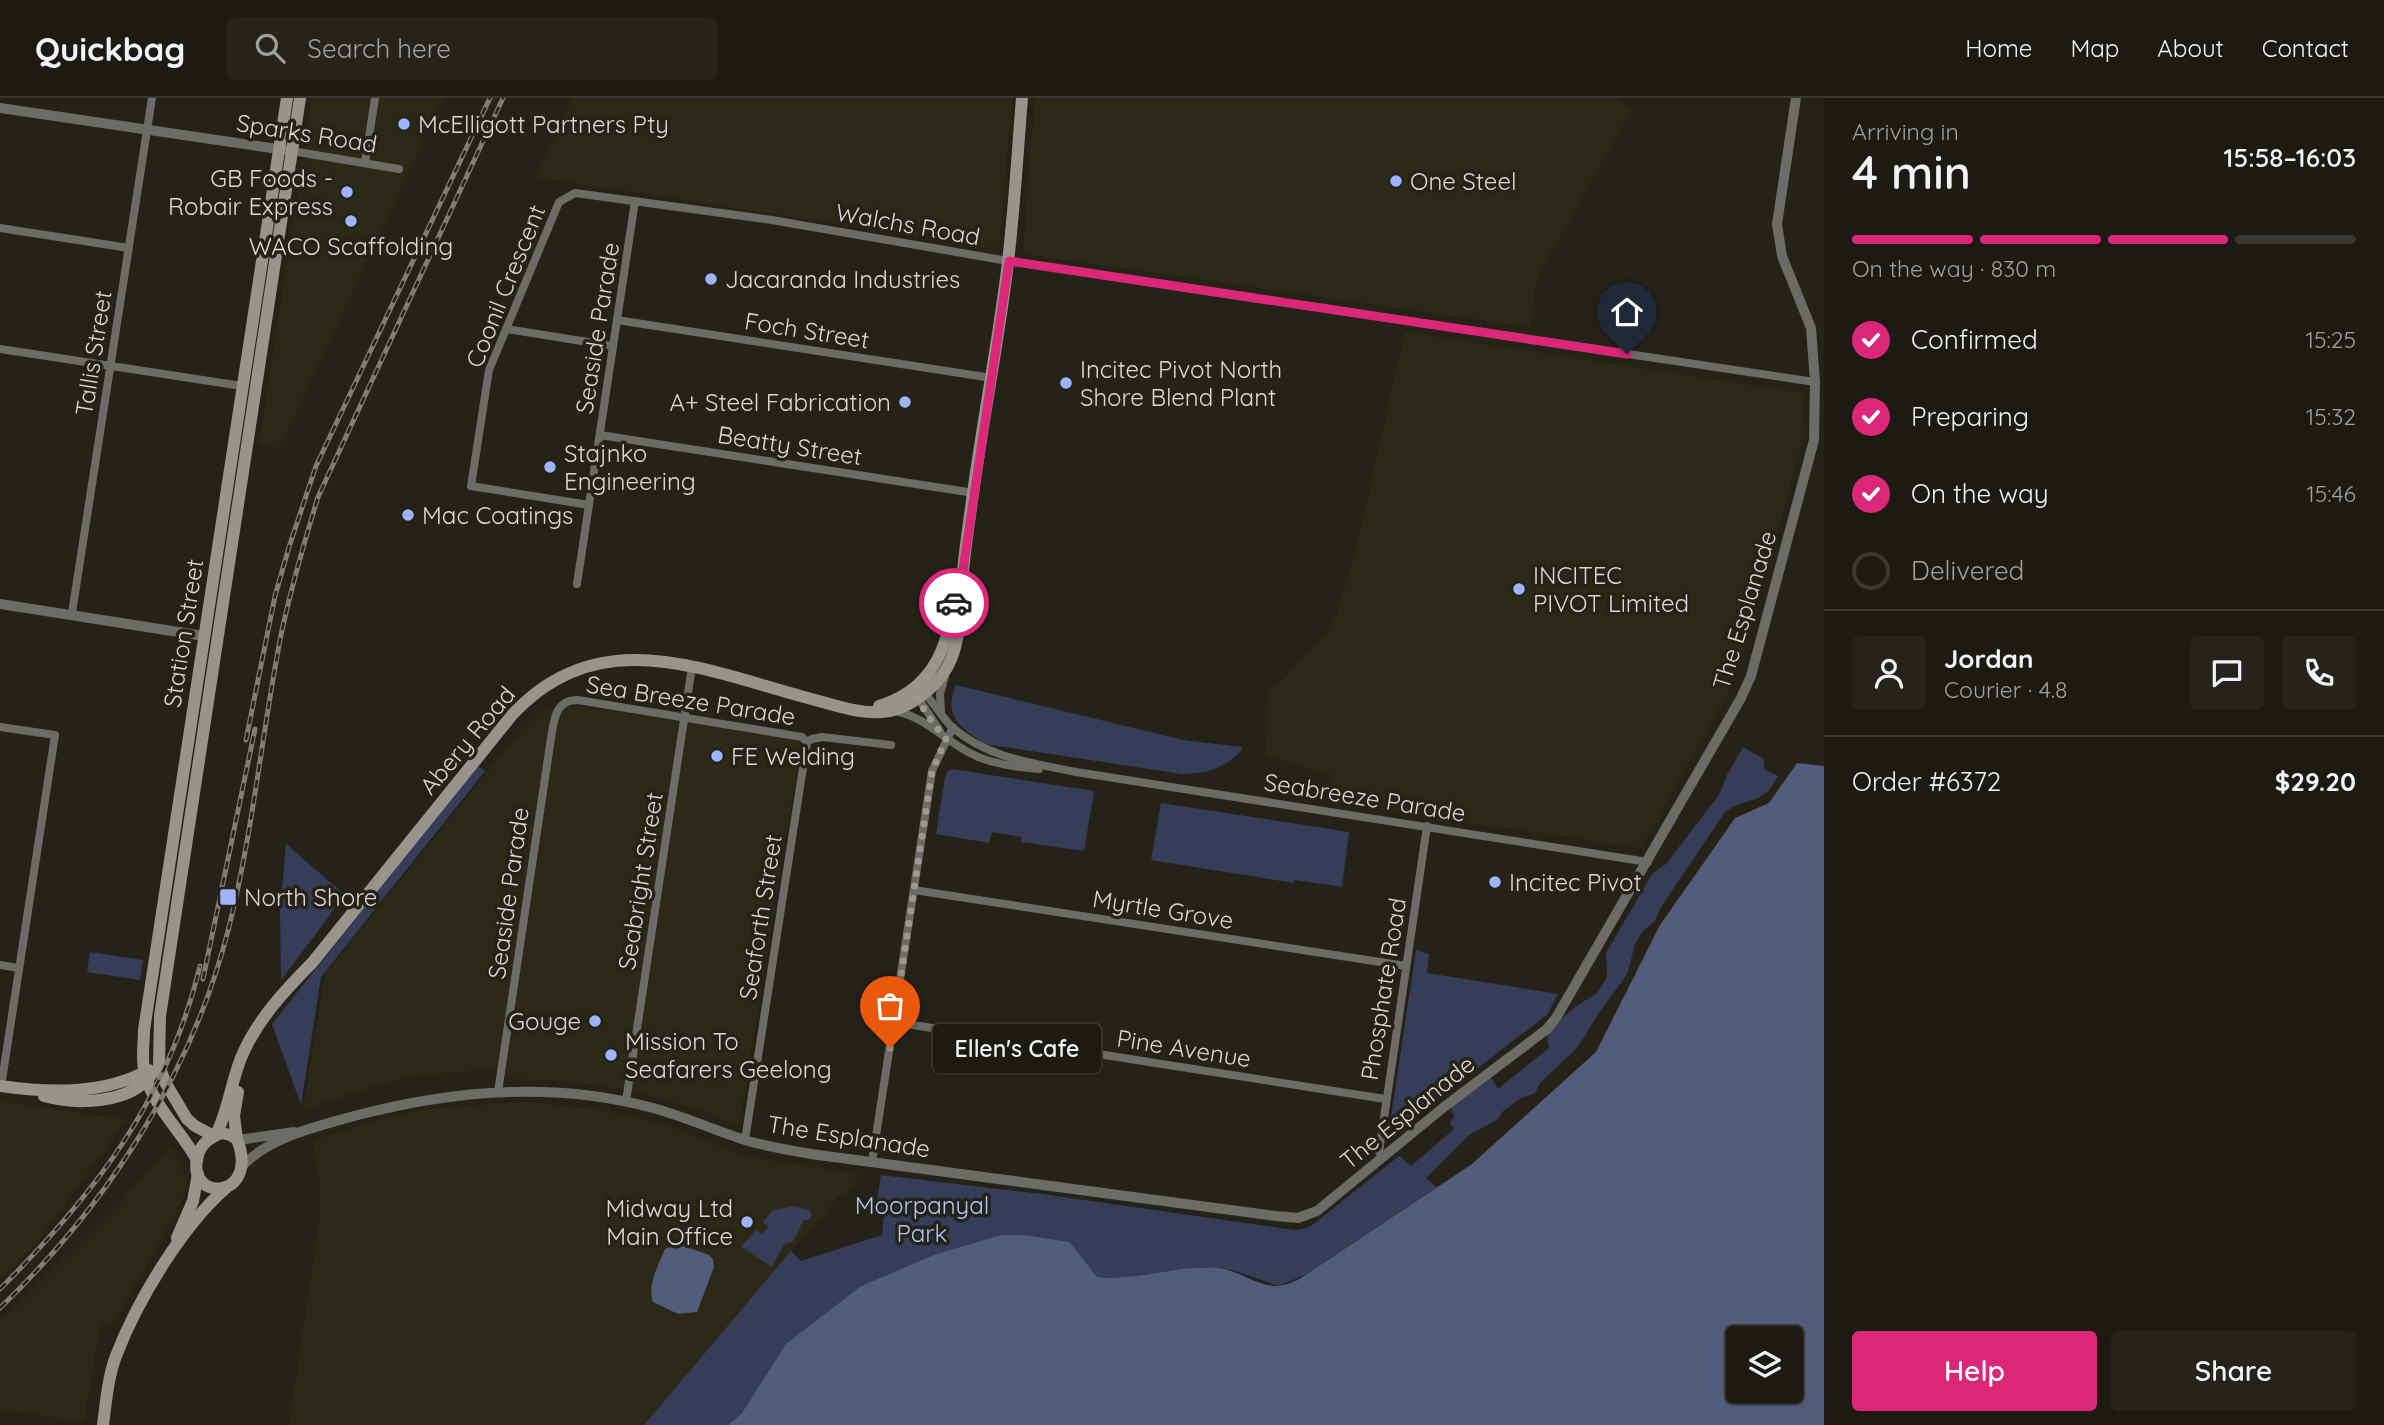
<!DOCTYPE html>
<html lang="en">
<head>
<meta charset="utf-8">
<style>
  body { margin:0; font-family:Quicksand,sans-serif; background:#25231b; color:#f1f3f6; height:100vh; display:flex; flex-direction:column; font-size:26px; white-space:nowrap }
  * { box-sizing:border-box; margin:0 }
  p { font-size:23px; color:#a0a19f }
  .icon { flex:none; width:38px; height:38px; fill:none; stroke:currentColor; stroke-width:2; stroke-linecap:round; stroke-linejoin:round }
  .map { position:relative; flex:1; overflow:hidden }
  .drawer { display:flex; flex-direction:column; background:#1c1a12; width:560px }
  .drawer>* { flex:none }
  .tools { position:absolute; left:1726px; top:1228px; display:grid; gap:14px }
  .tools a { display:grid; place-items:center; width:77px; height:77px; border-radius:7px; background:#1c1a12; box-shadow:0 2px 5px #0004,0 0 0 2px #3a3832; font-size:35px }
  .pin { position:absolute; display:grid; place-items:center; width:60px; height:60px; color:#fff; margin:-72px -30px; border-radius:50% 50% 50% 0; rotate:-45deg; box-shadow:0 0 7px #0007 }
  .pin .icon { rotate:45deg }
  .courier { position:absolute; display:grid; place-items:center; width:70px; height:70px; margin:-35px; border:5px solid #db2777; border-radius:50%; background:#fff; color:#222; box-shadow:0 2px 9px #0007 }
  .bubble { position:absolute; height:49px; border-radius:7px; background:#1c1a12; box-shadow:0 2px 5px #0004,0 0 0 2px #3a3832; font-size:23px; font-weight:600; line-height:49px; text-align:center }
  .headline em { font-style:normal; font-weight:600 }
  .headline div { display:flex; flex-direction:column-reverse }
  .headline { display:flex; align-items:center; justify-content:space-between; height:119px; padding:0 28px }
  h1 { font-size:46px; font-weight:600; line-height:52px }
  .bar { display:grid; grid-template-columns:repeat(4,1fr); gap:10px 7px; align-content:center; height:84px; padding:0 28px }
  .bar i { height:9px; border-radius:5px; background:#3a3832 }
  .bar .active { background:#db2777 }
  .bar p { grid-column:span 4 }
  .line { display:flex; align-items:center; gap:18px; padding:0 28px; border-top:2px solid #3a3832 }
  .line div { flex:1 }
  .round { display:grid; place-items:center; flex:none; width:74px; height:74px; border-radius:7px; background:#25231b }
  ol { padding:0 28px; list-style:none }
  li { display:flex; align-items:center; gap:21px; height:77px }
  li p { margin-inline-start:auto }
  li .icon { padding:7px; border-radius:50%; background:#db2777; color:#fff; stroke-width:4 }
  li:last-child { color:#a0a19f }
  li i { width:38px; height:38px; border:4px solid #3a3832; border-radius:50% }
  .button { display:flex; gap:14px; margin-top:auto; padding:14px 28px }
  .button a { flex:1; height:80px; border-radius:7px; background:#db2777; color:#fff; font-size:28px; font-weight:600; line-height:80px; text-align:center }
  .button a+a { background:#25231b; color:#f1f3f6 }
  header { display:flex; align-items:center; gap:42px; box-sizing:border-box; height:98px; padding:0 35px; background:#1c1a12; border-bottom:2px solid #3a3832 }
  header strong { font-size:33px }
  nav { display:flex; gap:38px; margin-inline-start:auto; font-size:24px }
  .search { width:490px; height:63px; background:#25231b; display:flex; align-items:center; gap:18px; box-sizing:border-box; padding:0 24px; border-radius:7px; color:#a0a19f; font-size:26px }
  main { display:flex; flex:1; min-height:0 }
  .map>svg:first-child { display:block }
</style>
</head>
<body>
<header>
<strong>Quickbag</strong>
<div class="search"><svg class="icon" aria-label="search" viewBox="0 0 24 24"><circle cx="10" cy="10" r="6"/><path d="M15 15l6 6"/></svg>Search here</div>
<nav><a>Home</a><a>Map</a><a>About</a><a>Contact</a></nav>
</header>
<main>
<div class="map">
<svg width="1824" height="1327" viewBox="0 0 1824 1327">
  <rect width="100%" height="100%" fill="#252218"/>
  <g fill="#2d2919">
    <polygon points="312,0 443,0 279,350 259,347"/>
    <polygon points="573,0 1012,0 999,151 535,79"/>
    <polygon points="1035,0 1613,0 1632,11 1537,179 1530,229 1023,156"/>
    <polygon points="1405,234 1801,295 1804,337 1737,578 1641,750 1332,704 1332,677 1266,658 1269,596 1332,531 1355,457"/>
    <polygon points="577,608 794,640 801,647 739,1028 705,1014 634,993 565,983 512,981 493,971 421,977 380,986 303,1012 325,876 519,635 543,611"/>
    <polygon points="0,1003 126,1022 34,1148 0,1180"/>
    <polygon points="528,1004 594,1011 665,1026 747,1059 860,1076 849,1092 838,1099 644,1327 289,1327 320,1120 320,1080 312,1045 322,1039 391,1018 436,1010"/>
    <polygon points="171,1048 187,1081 182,1104 111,1228 101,1222 84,1324 0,1311 0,1225 118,1108"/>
  </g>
  <g fill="#353d59">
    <path d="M956 587 1183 642 1242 649 1241 653C1222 671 1209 675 1182 676L985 646C960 629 943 619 956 587Z"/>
    <path d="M1743 649 1764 661V671L1778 678C1763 709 1746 698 1725 714L1661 809 1655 823 1642 834 1635 846 1628 874 1621 885 1603 909 1577 950 1540 985 1535 995 1521 1000 1502 1014 1498 1021 1468 1038 1426 1080 1437 1089 1307 1176 1279 1188 1232 1172 1198 1169 1121 1180 1097 1179 1070 1144 1025 1137H1001L936 1156 861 1188 791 1243 742 1315 728 1327H644L791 1153 801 1163 882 1137 884 1117 875 1115 881 1077 1042 1096 1295 1132 1307 1130 1316 1124 1399 1058 1411 1068 1454 1031 1450 1026 1454 1017 1450 1010 1490 978 1498 991 1549 950 1547 939 1550 932 1575 909 1597 895 1607 879 1606 855 1652 776 1666 766 1719 697 1727 677Z"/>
    <polygon points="478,668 485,673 321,879 301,1007 272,926"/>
    <polygon points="952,671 1094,693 1084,753 1021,744 1021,739 992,734 989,745 936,736 945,679 947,674"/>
    <polygon points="1161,705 1349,734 1342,789 1295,782 1294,785 1151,762"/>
    <polygon points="286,746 345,797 281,882 280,811"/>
    <polygon points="1416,852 1429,856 1427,875 1558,896 1547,917 1388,1039"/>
    <polygon points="90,854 143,862 140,882 87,874"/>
    <polygon points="794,1108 809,1112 812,1117 810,1121 803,1123 793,1144 784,1146 772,1169 741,1149 756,1132 762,1136 768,1129 763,1124 773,1112"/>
  </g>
  <g fill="#535c7b" fill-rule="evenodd">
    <path d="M1797 665 1824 668V1327H728L742 1315 786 1246 861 1188 936 1156 1001 1137H1025L1070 1144 1097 1179C1137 1183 1176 1167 1216 1170 1238 1171 1255 1188 1277 1188 1284 1188 1292 1184 1298 1182L1472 1066 1596 954 1660 827 1698 773 1735 720 1769 705ZM1738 1241H1790V1293H1738Z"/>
    <path d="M674 1147H681L709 1157 713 1161 714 1169 697 1214 678 1216 653 1204C647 1187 658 1168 665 1151Z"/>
  </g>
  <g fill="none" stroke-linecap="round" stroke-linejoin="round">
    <g stroke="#6c6b65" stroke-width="8">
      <polyline points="292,53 399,71"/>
      <polyline points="365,65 375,0"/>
      <polyline points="0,130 129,150"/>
      <polyline points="617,222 992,280"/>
      <polyline points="506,231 613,248"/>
      <polyline points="0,251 242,288"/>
      <polyline points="600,337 974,395"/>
      <polyline points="589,407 471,388 489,272 559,104 575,95 772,122 1008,163 1815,284"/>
      <polyline points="577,486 635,103"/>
      <polyline points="72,515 152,0"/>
      <path d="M925 596C935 606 942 620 953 630 988 660 1032 665 1076 674L1648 764"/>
      <polyline points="918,600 940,633"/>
      <path d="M894 613C922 617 945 642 970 655 990 666 1016 669 1039 671"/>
      <polyline points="941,613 940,596 945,578"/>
      <polyline points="0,629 55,637 1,989"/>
      <polyline points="914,792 1406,868"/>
      <polyline points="0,867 19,870"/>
      <polyline points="894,924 1385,1001"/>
      <path d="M498 994 551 640C554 622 555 602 578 602L802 639 807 644 812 641 822 639 891 647"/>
      <polyline points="626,1003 692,569"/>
      <polyline points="745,1042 807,644"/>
      <polyline points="1382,1059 1379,1054 1427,728"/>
      <polyline points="872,1064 932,673 953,629"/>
    </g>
    <g stroke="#6c6b65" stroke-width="10">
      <polyline points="0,10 285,52"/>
      <polyline points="0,506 204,538"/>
      <polyline points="238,1042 294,1034"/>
      <path d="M240 1070C269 1039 315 1029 354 1018 452 992 555 983 653 1010 686 1019 716 1033 748 1043 769 1049 790 1052 811 1056L1276 1118 1298 1120 1317 1113 1444 1009 1547 931 1556 920 1741 600 1751 578 1814 342 1815 284 1811 230 1782 158 1777 126 1796 0"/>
    </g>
    <g stroke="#96948b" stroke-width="12">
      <path d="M879 608C923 595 943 563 951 520"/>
      <path d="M0 988C50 995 103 997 149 972"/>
      <path d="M44 998C77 1007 129 1006 151 977"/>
      <path d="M222 1035 230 1037 237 1041C261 1103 184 1105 198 1057 201 1046 211 1038 222 1035Z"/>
      <path d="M216 1037C228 1013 231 985 241 960 256 923 285 892 312 865L512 617C598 524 701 571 804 599 828 605 856 616 882 614 905 613 929 595 943 576 963 548 960 506 963 473 965 452 968 431 971 410 981 333 996 257 1006 180 1014 120 1017 60 1022 0"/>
      <polyline points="214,1038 195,1028 187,1021 165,984 159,967 160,918 300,0"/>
      <polyline points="237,1041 234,1018 238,994"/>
      <path d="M197 1062C182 1034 153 1008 145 976 141 962 144 946 144 932L287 0"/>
      <polyline points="177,1140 193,1103 198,1076"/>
      <path d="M103 1327C106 1304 108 1279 116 1258 137 1203 182 1128 226 1090"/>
    </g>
    <defs>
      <g id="rail">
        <polyline points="246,642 275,498 289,449 316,368 490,0"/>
        <polyline points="203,881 255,631"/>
        <path d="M0 1191C95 1096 168 1001 200 868"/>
        <path d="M0 1210C108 1106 192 976 229 829 253 733 262 634 281 537 291 490 304 445 318 399L503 0"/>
      </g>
    </defs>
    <use href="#rail" stroke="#7f7d74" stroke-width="5"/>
    <use href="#rail" stroke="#252218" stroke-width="2.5" stroke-dasharray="8" stroke-linecap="butt"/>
  </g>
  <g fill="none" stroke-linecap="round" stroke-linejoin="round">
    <path stroke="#9b9991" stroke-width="7" stroke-dasharray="0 12.6" d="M890 950 932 673 946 641C933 625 919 610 916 589 943 566 946 537 954 505"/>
    <polyline stroke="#db2777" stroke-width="9" points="954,505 963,472 1009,163 1627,256"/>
  </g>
  <g fill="#9eb4fd" stroke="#252218" stroke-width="2.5">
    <circle cx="404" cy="26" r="7"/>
    <circle cx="1396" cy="83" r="7"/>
    <circle cx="347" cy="94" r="7"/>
    <circle cx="351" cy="123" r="7"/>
    <circle cx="711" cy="181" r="7"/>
    <circle cx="1066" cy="285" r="7"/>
    <circle cx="905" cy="304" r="7"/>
    <circle cx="550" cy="369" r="7"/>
    <circle cx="408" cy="417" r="7"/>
    <circle cx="1519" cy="491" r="7"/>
    <circle cx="717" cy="658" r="7"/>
    <circle cx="1495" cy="784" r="7"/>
    <rect x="219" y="790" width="18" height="18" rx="3.5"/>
    <circle cx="595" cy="923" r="7"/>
    <circle cx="611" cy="957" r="7"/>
    <circle cx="747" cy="1124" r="7"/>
  </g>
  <g text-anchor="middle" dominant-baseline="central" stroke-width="7" stroke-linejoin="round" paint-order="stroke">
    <g font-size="24" fill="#dbd9d2" stroke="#252218" text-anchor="start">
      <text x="418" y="26">McElligott Partners Pty</text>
      <text x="333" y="80" text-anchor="end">GB Foods -<tspan x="333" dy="28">Robair Express</tspan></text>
      <text x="1410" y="83">One Steel</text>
      <text x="351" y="148" text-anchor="middle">WACO Scaffolding</text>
      <text x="725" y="181">Jacaranda Industries</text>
      <text x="1080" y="271">Incitec Pivot North<tspan x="1080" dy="28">Shore Blend Plant</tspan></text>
      <text x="891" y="304" text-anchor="end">A+ Steel Fabrication</text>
      <text x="564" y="355">Stajnko<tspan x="564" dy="28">Engineering</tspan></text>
      <text x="422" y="417">Mac Coatings</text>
      <text x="1533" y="477">INCITEC<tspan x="1533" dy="28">PIVOT Limited</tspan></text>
      <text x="731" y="658">FE Welding</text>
      <text x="1509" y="784">Incitec Pivot</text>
      <text x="244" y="799">North Shore</text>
      <text x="581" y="923" text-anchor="end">Gouge</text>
      <text x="625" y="943">Mission To<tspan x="625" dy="28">Seafarers Geelong</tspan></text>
      <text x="733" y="1110" text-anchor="end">Midway Ltd<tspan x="733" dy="28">Main Office</tspan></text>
    </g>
    <g font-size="24" fill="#dbd9d2" stroke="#252218">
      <text transform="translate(307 35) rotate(9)">Sparks Road</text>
      <text transform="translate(908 126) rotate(10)">Walchs Road</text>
      <text transform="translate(505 188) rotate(-68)">Coonil Crescent</text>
      <text transform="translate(597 230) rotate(-81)">Seaside Parade</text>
      <text transform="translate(807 232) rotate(9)">Foch Street</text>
      <text transform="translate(93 255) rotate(-81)">Tallis Street</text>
      <text transform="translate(790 347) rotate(9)">Beatty Street</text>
      <text transform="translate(1744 512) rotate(-73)">The Esplanade</text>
      <text transform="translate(183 535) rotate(-81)">Station Street</text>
      <text transform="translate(691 602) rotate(9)">Sea Breeze Parade</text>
      <text transform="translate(467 642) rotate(-50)">Abery Road</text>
      <text transform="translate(1365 699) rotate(9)">Seabreeze Parade</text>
      <text transform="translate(640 783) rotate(-81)">Seabright Street</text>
      <text transform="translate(508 795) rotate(-82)">Seaside Parade</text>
      <text transform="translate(1163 811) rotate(9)">Myrtle Grove</text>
      <text transform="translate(760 819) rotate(-81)">Seaforth Street</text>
      <text transform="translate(1383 891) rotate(-81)">Phosphate Road</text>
      <text transform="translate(1184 950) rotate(9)">Pine Avenue</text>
      <text transform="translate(1407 1014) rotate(-39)">The Esplanade</text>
      <text transform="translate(849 1038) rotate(9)">The Esplanade</text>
    </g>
    <g font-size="24" fill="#b2c3fb" stroke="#252218">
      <text x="922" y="1107">Moorpanyal<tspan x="922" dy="28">Park</tspan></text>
    </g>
  </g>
</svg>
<div class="tools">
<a><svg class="icon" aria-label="layers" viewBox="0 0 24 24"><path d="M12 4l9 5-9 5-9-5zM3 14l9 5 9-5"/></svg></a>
</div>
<div class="pin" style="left:890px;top:950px;background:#ea580c"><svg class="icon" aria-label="bag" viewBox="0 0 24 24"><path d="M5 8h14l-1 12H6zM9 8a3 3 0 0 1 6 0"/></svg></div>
<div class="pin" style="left:1627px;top:256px;background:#1f2937"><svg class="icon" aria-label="home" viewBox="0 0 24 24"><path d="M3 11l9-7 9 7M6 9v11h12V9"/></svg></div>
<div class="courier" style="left:954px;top:505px"><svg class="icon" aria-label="car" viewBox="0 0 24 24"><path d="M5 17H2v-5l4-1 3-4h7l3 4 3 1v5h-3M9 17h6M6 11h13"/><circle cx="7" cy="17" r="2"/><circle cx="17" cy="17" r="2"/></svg></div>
<div class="bubble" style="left:933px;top:926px;width:168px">Ellen's Cafe</div>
</div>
<section class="drawer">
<div class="headline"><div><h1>4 min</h1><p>Arriving in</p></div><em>15:58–16:03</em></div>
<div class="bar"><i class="active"></i><i class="active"></i><i class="active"></i><i></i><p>On the way · 830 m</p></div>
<ol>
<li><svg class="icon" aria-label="check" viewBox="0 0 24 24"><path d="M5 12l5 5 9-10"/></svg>Confirmed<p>15:25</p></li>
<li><svg class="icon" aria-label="check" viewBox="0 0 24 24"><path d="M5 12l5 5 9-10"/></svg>Preparing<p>15:32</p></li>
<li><svg class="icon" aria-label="check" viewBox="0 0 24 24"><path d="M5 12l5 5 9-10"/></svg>On the way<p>15:46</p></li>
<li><i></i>Delivered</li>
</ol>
<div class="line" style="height:126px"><a class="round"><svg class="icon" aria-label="person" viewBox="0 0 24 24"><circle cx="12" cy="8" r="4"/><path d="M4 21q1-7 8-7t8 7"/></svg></a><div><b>Jordan</b><p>Courier · 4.8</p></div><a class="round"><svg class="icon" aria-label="chat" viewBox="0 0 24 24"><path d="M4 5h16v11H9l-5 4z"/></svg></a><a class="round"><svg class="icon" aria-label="phone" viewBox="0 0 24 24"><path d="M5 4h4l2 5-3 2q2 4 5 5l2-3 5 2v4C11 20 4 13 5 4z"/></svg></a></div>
<div class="line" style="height:91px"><div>Order #6372</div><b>$29.20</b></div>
<div class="button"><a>Help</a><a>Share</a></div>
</section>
</main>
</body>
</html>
